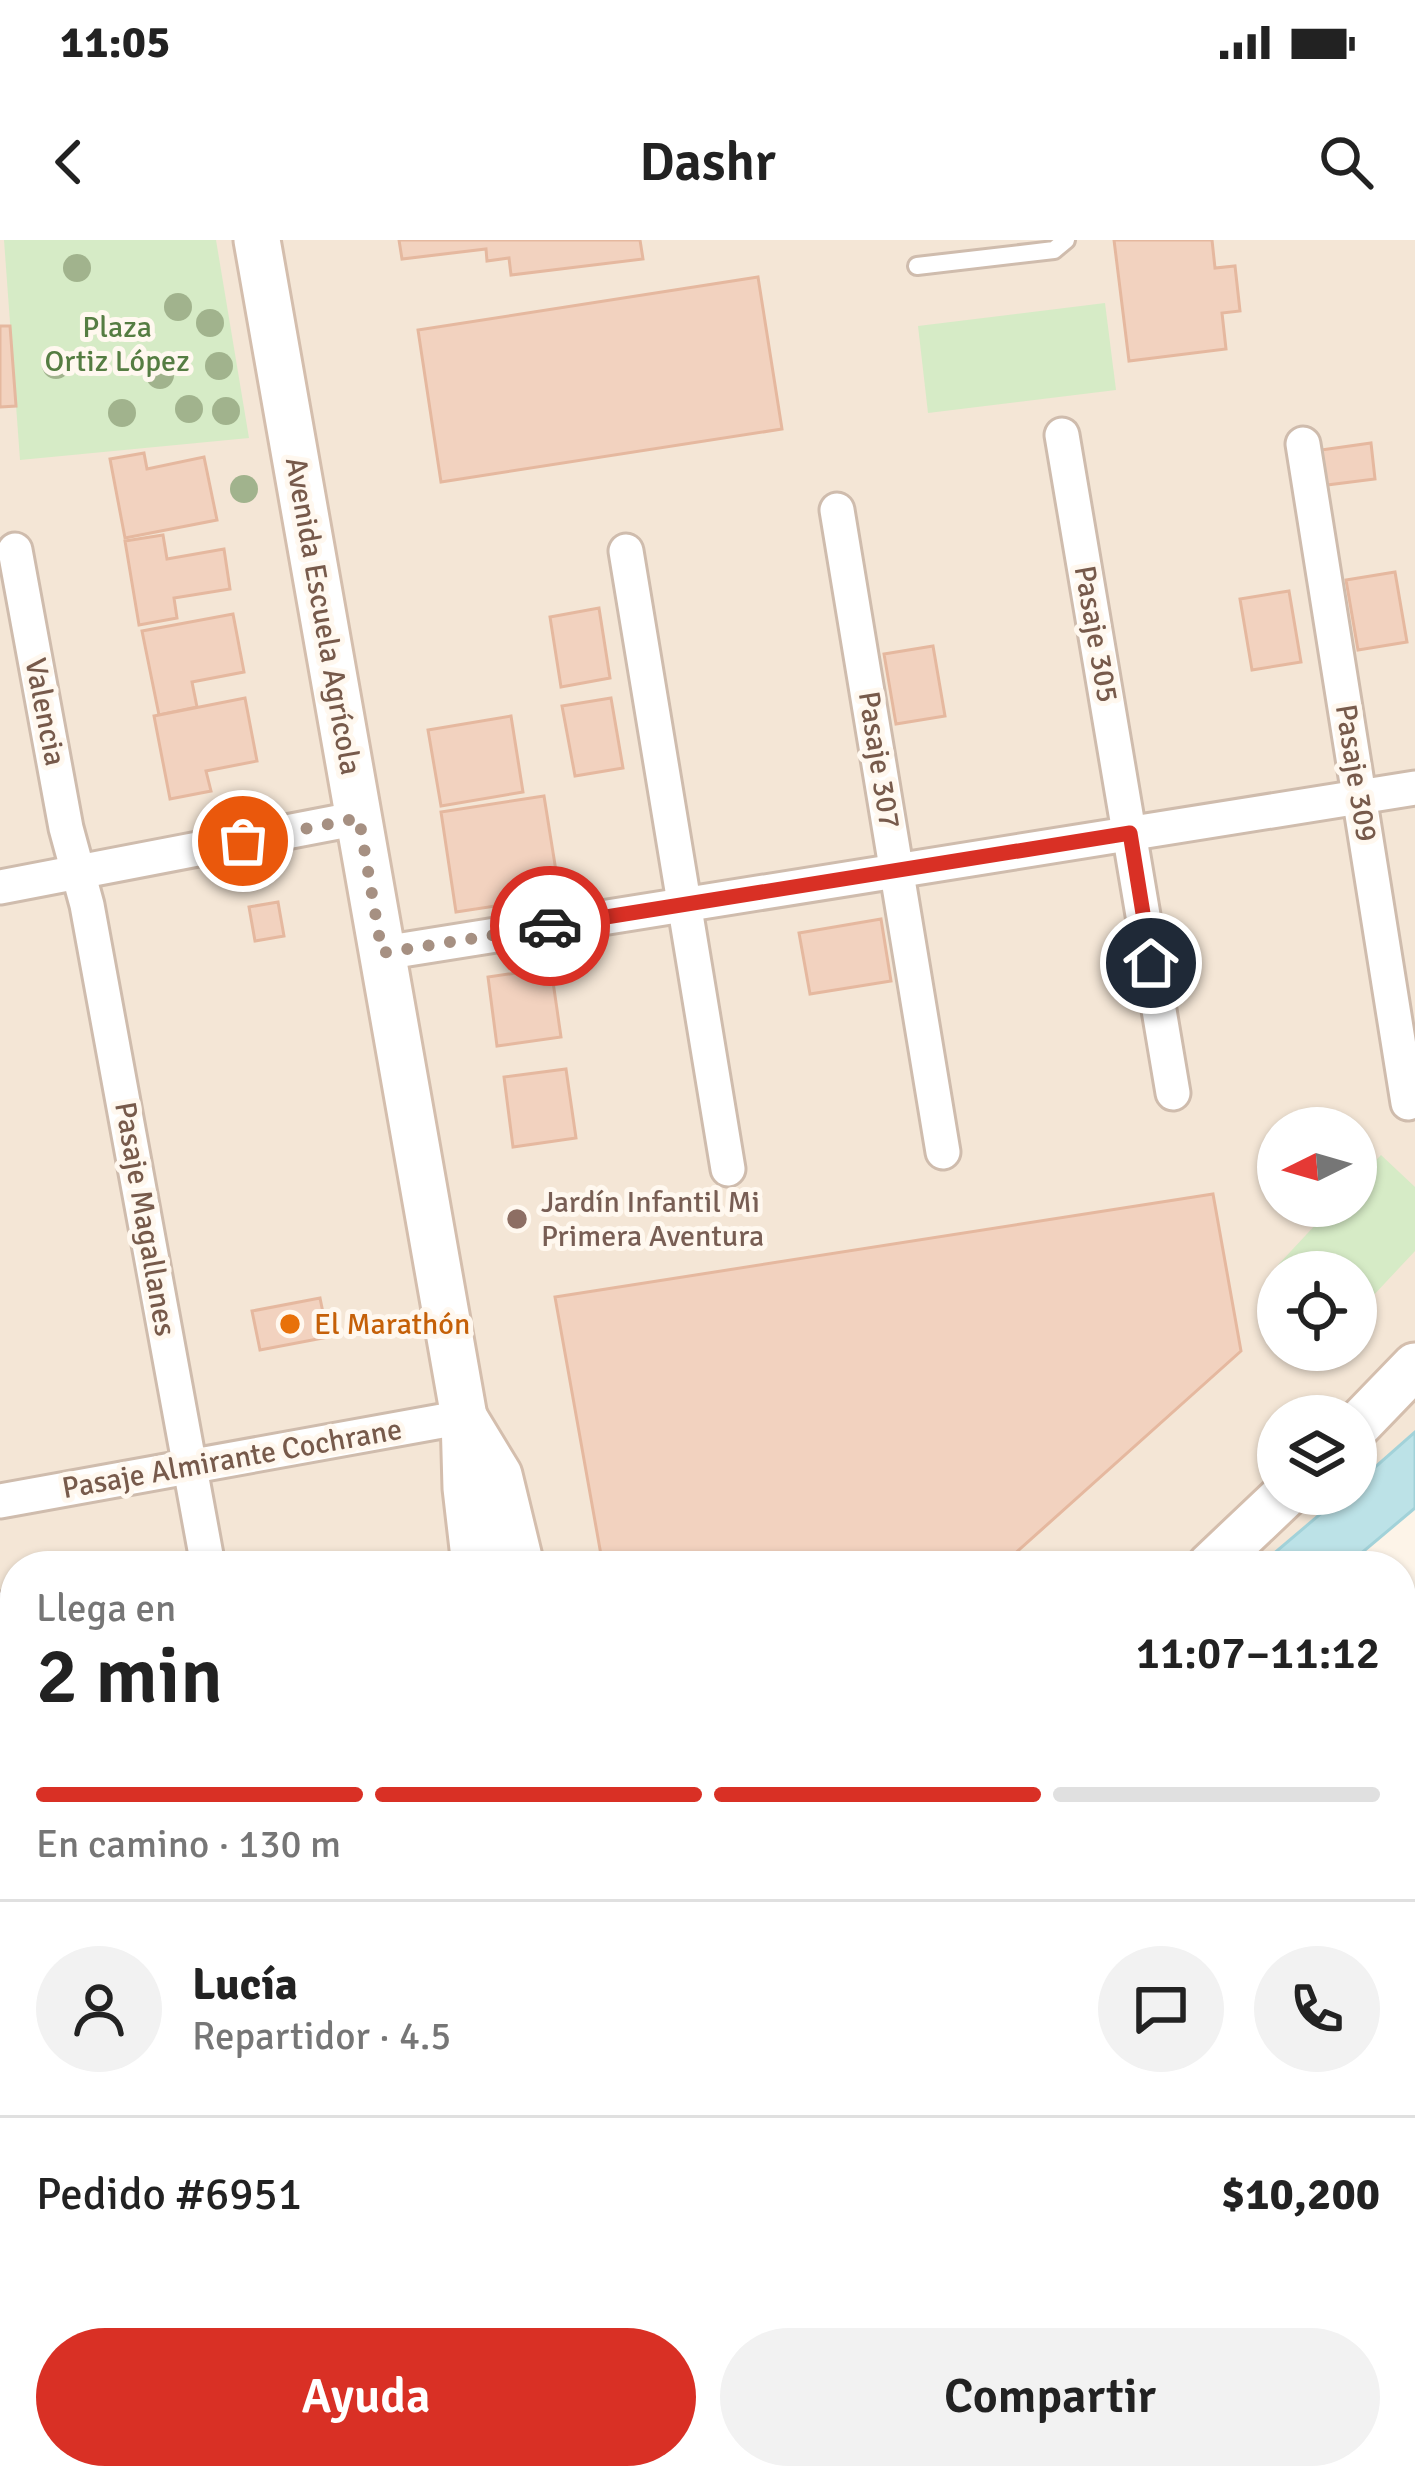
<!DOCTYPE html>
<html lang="es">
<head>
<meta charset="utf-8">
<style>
  body { margin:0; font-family:Signika,sans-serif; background:#f2f2f2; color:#222; height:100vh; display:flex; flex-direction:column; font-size:45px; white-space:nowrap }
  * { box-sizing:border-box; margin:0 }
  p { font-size:39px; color:#767676 }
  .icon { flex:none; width:66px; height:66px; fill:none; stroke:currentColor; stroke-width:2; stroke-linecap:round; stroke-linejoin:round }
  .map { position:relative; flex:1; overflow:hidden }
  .panel { position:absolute; left:0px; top:1311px; width:1416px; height:939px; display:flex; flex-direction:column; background:#fff; border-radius:48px 48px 0 0; box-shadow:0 3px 9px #0004 }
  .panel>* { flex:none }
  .needle { width:78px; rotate:265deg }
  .controls { position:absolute; left:1257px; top:867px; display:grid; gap:24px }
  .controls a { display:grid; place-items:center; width:120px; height:120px; border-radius:50%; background:#fff; box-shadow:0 3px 9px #0004; font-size:60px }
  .pin { position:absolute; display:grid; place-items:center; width:102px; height:102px; color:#fff; margin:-51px; border:6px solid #fff; border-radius:50%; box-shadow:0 3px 12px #0007 }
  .courier { position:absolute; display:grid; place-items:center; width:120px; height:120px; margin:-60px; border:9px solid #d93025; border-radius:50%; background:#fff; color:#222; box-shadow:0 3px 15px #0007 }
  .headline em { font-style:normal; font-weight:600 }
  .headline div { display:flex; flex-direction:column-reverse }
  .headline { display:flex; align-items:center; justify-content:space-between; height:204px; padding:0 36px }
  h1 { font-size:78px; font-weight:600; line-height:90px }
  .bar { display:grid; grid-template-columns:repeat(4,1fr); gap:18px 12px; align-content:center; height:144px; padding:0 36px }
  .bar i { height:15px; border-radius:9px; background:#e0e0e0 }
  .bar .on { background:#d93025 }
  .bar p { grid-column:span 4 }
  .line { display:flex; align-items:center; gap:30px; padding:0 36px; border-top:3px solid #e0e0e0 }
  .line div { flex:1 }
  .round { display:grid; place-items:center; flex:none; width:126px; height:126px; border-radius:63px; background:#f2f2f2 }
  .cta { display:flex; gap:24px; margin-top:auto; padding:24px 36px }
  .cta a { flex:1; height:138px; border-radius:72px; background:#d93025; color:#fff; font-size:48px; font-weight:600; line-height:138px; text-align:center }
  .cta a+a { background:#f2f2f2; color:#222 }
  .status { display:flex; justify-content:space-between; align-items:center; height:84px; padding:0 60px; background:#fff; direction:ltr }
  .status svg { height:33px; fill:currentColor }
  header { display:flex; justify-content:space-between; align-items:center; height:156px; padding:0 36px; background:#fff; font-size:54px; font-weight:600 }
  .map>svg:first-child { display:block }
</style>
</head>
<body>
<div class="status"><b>11:05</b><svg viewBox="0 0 49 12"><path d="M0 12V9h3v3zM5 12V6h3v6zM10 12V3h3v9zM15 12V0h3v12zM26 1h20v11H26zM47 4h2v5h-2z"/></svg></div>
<header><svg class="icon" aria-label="back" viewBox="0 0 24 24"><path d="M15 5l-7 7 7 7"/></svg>Dashr<svg class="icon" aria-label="search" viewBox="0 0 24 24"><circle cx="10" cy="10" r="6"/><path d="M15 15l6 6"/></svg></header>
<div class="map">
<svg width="1415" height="2248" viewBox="0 0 1415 2248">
  <rect width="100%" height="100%" fill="#fdf4e8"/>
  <g fill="#f4e6d6" fill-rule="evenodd">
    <path d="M0 0H1415V1192L1356 1244V1176H1278V1254H1344L1259 1326H15V1682L0 1685ZM1278 888H1356V966H1278ZM1278 1032H1356V1110H1278Z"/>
    <polygon points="1415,1380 1415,2248 298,2248 314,2235 1401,2235 1401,1393"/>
    <polygon points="15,1965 15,2235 135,2235 120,2248 0,2248 0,1967"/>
  </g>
  <g fill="#d6ebc6">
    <polygon points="4,0 216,0 249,198 20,220"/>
    <polygon points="1105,63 1116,150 928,173 918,86"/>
    <polygon points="1381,915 1415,947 1415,1011 1356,1074 1356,1032 1285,1032 1278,1025 1333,966 1356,966 1356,941"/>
    <polygon points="15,1786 15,1904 0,1907 0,1788"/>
  </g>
  <polygon fill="#bce2e7" stroke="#a2d2d9" stroke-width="3" points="1415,1192 1415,1268 1346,1326 1259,1326 1344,1254 1356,1254 1356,1244"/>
  <g fill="#f2d2bf" stroke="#e5b89f" stroke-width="3">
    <polygon points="399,0 640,0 643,19 511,35 509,18 487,21 486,9 402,19"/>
    <polygon points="1114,0 1212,0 1215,28 1235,26 1240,71 1222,73 1226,109 1129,121"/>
    <polygon points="758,37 782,189 441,242 418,90"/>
    <polygon points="0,86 10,86 16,166 0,167"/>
    <polygon points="1371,203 1375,239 1319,246 1314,211"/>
    <polygon points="144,213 147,229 204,217 217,280 125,298 110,219"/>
    <polygon points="163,295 167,319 224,309 230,349 174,358 177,378 139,385 125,301"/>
    <polygon points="1395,332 1407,402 1358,410 1346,340"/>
    <polygon points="1289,351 1301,422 1252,430 1240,359"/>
    <polygon points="599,368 610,438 561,447 550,377"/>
    <polygon points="233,374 244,432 192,442 197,467 159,475 142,391"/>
    <polygon points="933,406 945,476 896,484 884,414"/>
    <polygon points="245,458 257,521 206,531 211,551 170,559 154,476"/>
    <polygon points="611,458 623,528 575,536 562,466"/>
    <polygon points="511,476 523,552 441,566 428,490"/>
    <polygon points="544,556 560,656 456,672 441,572"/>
    <polygon points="278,662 284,696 255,701 249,667"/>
    <polygon points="881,679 891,741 810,754 799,693"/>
    <polygon points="551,728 561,797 497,806 488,737"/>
    <polygon points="566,829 576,898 513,907 504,837"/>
    <polygon points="1213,954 1241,1111 1001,1326 603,1326 555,1057"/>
    <polygon points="320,1058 328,1097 260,1110 252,1071"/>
    <polygon points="1401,1523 1415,1525 1415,1594 1401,1592"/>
    <polygon points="1401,1686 1415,1688 1415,1755 1401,1753"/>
    <polygon points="1401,1845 1415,1847 1415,1914 1401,1912"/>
    <polygon points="874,2235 1073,2235 1075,2245 848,2248 846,2240"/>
    <polygon points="1153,2235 1209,2235 1211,2248 1113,2248 1112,2244"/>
  </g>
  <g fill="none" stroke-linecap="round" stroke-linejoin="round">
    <defs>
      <g id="service">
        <polyline points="917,26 1054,10 1066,0"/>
        <polyline points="1401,1654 1415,1656"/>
        <polyline points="1401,1799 1415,1801"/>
        <polyline points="1401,1948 1415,1950"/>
      </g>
      <g id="minor">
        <polyline points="1062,195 1173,853"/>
        <polyline points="1303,204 1408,863"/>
        <polyline points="837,270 943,912"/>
        <polyline points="15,310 66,588 87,665 208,1326"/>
        <polyline points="626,311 728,929"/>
        <polyline points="0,647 359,578"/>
        <polyline points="383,713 1415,548"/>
        <polyline points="0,1261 464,1177"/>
        <polyline points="0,1369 15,1450"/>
        <polyline points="1401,2082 1415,2079"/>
        <polyline points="1230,2235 1232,2248"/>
        <polyline points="159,2248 175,2235"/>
        <polyline points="396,2248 418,2235"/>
      </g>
      <g id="secondary">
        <polyline points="257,0 464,1177 466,1248 475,1326"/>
        <polyline points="465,1179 499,1235 521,1326"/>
        <polyline points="1356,1187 1415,1126"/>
        <polyline points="1210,1326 1286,1254"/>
        <polyline points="1401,1393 1415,1380"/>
        <polyline points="0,1757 15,1754"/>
        <polyline points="0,1932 15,1930"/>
        <polyline points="625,2235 628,2248"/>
        <polyline points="679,2235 682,2248"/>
      </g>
    </defs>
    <use href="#service" stroke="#cfbcad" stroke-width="22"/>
    <use href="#minor" stroke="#cfbcad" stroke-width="39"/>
    <use href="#secondary" stroke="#d4bead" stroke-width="51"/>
    <use href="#service" stroke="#fff" stroke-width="16"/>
    <use href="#minor" stroke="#fff" stroke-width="33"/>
    <use href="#secondary" stroke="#fff" stroke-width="45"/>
  </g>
  <g fill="#a1b38d">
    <circle cx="77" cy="28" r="14"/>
    <circle cx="178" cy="67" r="14"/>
    <circle cx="210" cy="83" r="14"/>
    <circle cx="56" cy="125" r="14"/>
    <circle cx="219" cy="126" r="14"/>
    <circle cx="160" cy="135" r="14"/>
    <circle cx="189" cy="169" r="14"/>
    <circle cx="226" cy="171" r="14"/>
    <circle cx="122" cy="173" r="14"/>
    <circle cx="244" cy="249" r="14"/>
  </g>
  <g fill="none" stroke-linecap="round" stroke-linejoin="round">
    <polyline stroke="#a69082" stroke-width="12" stroke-dasharray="0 21.6" points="243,601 359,578 382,713 550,686"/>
    <polyline stroke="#d93025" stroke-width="15" points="550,686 1130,593 1151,723"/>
  </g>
  <circle fill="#8d6e63" stroke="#fff8ef" stroke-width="4.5" cx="517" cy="979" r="12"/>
  <circle fill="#e8710a" stroke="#fff8ef" stroke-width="4.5" cx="290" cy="1084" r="12"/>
  <g text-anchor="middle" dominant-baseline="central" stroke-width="10" stroke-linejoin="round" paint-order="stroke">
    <g font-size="30" fill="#557d42" stroke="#fff8ef">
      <text x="117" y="87">Plaza<tspan x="117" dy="34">Ortiz López</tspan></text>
    </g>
    <g font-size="30" fill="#775a4b" stroke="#fff8ef">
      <text transform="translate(323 376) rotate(80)">Avenida Escuela Agrícola</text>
      <text transform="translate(1096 394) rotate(80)">Pasaje 305</text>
      <text transform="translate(45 472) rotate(79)">Valencia</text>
      <text transform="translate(879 520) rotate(81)">Pasaje 307</text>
      <text transform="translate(1356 533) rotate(81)">Pasaje 309</text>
      <text transform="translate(145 979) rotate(80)">Pasaje Magallanes</text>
      <text transform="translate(232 1219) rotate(-10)">Pasaje Almirante Cochrane</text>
    </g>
    <g font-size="30" fill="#785e54" stroke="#fff8ef" text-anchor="start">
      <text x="541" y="962">Jardín Infantil Mi<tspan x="541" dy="34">Primera Aventura</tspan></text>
    </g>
    <g font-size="30" fill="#c56008" stroke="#fff8ef" text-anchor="start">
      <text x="314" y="1084">El Marathón</text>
    </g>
  </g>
</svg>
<div class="controls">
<a><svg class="needle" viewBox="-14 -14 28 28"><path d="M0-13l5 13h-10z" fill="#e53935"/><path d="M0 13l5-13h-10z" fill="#767676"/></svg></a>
<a><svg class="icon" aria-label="locate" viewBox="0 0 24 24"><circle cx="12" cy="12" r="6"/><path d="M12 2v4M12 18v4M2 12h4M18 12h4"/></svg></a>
<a><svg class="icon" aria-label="layers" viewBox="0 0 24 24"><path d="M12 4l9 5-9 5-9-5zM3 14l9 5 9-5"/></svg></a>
</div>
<div class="pin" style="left:243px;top:601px;background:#ea580c"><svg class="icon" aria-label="bag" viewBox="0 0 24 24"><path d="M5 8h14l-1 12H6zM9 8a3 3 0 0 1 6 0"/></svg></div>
<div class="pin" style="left:1151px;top:723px;background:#1f2937"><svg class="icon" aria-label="home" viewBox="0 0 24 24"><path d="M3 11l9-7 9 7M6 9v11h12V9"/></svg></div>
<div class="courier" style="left:550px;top:686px"><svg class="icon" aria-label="car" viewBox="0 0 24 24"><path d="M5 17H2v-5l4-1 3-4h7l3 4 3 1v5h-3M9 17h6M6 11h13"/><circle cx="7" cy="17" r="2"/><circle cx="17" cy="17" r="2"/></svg></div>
<section class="panel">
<div class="headline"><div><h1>2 min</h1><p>Llega en</p></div><em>11:07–11:12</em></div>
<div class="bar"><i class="on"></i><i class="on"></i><i class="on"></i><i></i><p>En camino · 130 m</p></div>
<div class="line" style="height:216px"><a class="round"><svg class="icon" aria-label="person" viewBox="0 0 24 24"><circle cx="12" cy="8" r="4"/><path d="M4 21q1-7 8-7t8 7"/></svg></a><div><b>Lucía</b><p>Repartidor · 4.5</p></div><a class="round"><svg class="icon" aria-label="chat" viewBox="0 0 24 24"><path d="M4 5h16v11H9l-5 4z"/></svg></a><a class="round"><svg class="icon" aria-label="phone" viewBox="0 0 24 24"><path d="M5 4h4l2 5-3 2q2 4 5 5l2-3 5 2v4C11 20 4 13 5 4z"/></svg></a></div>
<div class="line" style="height:156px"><div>Pedido #6951</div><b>$10,200</b></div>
<div class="cta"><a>Ayuda</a><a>Compartir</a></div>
</section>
</div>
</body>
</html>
